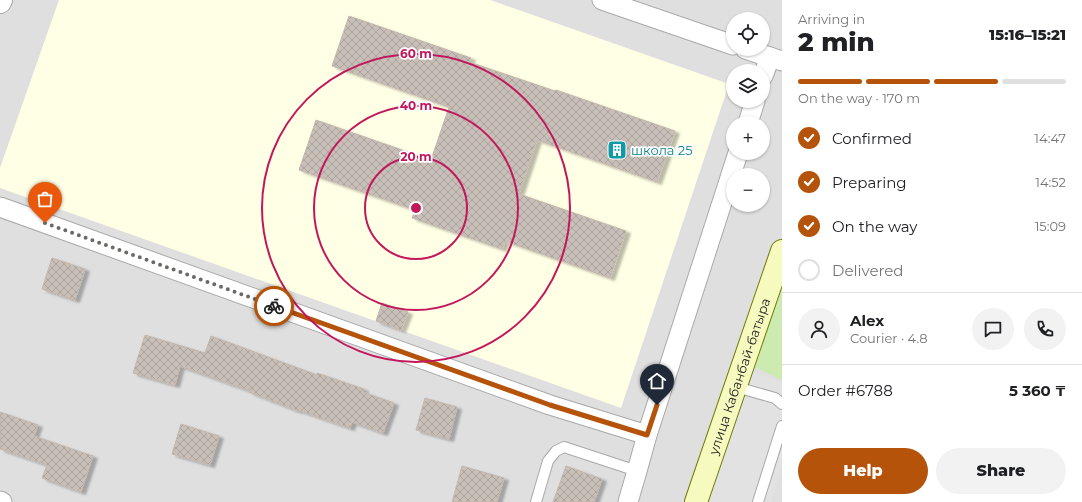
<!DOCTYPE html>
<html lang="en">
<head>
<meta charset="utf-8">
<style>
  body { margin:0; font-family:Montserrat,sans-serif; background:#f2f2f2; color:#202124; height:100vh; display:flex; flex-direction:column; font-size:15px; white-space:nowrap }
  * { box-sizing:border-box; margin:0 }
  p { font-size:13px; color:#757577 }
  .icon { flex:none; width:22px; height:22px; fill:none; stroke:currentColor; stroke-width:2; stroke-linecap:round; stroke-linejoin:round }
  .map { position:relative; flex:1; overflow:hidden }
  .panel { display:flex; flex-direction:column; background:#fff; width:300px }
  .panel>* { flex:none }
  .buttons { position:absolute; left:726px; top:12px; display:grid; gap:8px }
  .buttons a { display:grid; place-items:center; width:44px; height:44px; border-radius:50%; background:#fff; box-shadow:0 1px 3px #0004; font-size:20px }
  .pin { position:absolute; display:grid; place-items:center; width:34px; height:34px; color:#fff; margin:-41px -17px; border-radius:50% 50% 50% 0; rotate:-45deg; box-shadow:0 0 4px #0007 }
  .pin .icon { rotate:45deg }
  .courier { position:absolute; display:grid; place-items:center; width:40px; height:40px; margin:-20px; border:3px solid #b45309; border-radius:50%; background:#fff; color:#222; box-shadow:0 1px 5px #0007 }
  .overview em { font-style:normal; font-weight:800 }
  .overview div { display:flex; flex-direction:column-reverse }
  .overview { display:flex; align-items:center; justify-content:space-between; height:68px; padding:0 16px }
  h1 { font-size:26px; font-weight:800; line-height:30px }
  .bar { display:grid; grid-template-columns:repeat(4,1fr); gap:6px 4px; align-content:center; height:48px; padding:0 16px }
  .bar i { height:5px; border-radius:3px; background:#e0e0e0 }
  .bar .selected { background:#b45309 }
  .bar p { grid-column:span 4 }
  .line { display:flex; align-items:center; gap:10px; padding:0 16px; border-top:1px solid #e0e0e0 }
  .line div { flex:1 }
  .round { display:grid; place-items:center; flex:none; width:42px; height:42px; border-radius:21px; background:#f2f2f2 }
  ol { padding:0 16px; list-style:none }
  li { display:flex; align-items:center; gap:12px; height:44px }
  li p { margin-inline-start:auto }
  li .icon { padding:4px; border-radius:50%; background:#b45309; color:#fff; stroke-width:4 }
  li:last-child { color:#757577 }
  li i { width:22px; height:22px; border:2px solid #e0e0e0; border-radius:50% }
  .cta { display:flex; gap:8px; margin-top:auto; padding:8px 16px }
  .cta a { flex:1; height:46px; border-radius:24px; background:#b45309; color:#fff; font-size:16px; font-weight:800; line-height:46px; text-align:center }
  .cta a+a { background:#f2f2f2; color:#202124 }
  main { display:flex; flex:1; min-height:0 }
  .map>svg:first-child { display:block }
</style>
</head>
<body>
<main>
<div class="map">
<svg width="782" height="502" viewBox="0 0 782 502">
  <defs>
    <pattern id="building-cross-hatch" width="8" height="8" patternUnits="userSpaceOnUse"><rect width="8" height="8" fill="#c7bfb8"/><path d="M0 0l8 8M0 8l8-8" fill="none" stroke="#aba49e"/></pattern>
    <filter id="shadow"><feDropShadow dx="4.5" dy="2.5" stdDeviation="1" flood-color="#0004"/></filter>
  </defs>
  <rect width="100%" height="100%" fill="#f2efe9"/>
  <path fill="#e0dfdf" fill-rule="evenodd" d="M0 0H782V502H0ZM733 19H763V49H733ZM733 71H763V101H733ZM733 123H763V153H733ZM733 175H763V205H733Z"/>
  <polygon fill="#ffffe5" points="59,0 490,0 729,84 621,408 0,188 0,168"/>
  <polygon fill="#cdebb0" points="782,278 782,380 752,366"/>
  <polygon fill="#e2e2e2" points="748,370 782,383 782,466 771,502 706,502"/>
  <g fill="url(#building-cross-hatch)" stroke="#c4b6ab" filter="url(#shadow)">
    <polygon points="349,16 471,58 469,62 555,91 556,90 675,131 657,182 537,140 519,194 626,231 610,278 505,241 502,249 412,218 415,210 299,170 316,120 431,160 449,107 332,66"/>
    <polygon points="52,258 85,269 75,300 42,289"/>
    <polygon points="382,303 408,312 401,330 376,321"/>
    <polygon points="145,335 205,353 211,336 317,375 317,373 364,389 363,392 394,403 383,433 352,422 350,428 298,410 298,411 249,392 250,391 180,366 175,385 133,373"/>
    <polygon points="425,398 457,407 449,439 416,430"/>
    <polygon points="0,412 38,425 34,436 93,456 81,492 42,478 47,465 0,449"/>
    <polygon points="181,424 219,436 210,465 172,454"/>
    <polygon points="462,466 504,478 497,502 452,502"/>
    <polygon points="566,466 602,479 594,502 553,502"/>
  </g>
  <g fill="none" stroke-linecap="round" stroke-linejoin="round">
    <defs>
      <g id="service">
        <polyline points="736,387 775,398 782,404"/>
        <polyline points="536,502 548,461 556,451 564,447 637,471"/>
        <polyline points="758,502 782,426"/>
      </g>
      <g id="minor">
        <polyline points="602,0 733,45"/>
        <polyline points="745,49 782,61"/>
        <polyline points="763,76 770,57"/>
        <polyline points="748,123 755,101"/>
        <polyline points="0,207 550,405 647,435"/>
        <polyline points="0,501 2,502"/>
        <polyline points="628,502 637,471 647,435 738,153"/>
      </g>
      <polyline id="tertiary" points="0,2 1,0"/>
      <g id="secondary">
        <path id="s1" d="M696 502 782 251"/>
      </g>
    </defs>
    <use href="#service" stroke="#a9a9a9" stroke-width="12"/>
    <use href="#minor" stroke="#a9a9a9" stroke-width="21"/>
    <use href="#tertiary" stroke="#a9a9a9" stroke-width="24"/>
    <use href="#secondary" stroke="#707d05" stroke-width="24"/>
    <use href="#service" stroke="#fff" stroke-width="10"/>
    <use href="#minor" stroke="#fff" stroke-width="19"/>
    <use href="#tertiary" stroke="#fff" stroke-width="22"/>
    <use href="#secondary" stroke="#f7fabf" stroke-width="22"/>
  </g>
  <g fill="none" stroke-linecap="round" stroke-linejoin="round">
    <polyline stroke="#6b6a68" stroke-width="4" stroke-dasharray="0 7.2" points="45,223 274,306"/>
    <polyline stroke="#b45309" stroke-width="5" points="274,306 550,405 647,435 657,405"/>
  </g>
  <g fill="none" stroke="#c2185b" stroke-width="2">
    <circle cx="416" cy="208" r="51"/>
    <circle cx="416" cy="208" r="102"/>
    <circle cx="416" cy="208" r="154"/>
  </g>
  <defs>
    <symbol id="building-square" viewBox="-11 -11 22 22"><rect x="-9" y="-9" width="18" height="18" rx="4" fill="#0f9aa8" stroke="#fff"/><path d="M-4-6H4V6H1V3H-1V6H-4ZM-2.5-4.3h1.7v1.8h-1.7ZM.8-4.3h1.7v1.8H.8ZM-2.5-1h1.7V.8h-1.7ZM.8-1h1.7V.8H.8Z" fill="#fff"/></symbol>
  </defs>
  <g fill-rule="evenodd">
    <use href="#building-square" x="606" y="139" width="22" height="22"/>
  </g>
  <g text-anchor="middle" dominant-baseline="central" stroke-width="3.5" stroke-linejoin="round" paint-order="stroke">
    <g font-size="13" fill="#0d838f" stroke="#fff" text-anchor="start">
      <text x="631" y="150">школа 25</text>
    </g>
    <g font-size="13" fill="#222" stroke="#fff">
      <text stroke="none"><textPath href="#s1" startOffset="133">улица Кабанбай-батыра</textPath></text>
    </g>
  </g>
  <circle cx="416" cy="208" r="6" fill="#c2185b" stroke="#fff" stroke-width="2"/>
  <g font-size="12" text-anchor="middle" font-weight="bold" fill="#c2185b" stroke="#fff" stroke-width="3.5" stroke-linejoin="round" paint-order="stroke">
    <text x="416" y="58">60 m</text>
    <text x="416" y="110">40 m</text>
    <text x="416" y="161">20 m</text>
  </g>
</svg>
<div class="buttons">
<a><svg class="icon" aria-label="locate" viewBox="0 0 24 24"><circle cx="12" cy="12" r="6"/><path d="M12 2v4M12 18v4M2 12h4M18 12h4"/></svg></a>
<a><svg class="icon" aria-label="layers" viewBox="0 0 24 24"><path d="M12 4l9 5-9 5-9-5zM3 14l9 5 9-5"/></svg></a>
<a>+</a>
<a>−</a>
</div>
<div class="pin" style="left:45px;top:223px;background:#ea580c"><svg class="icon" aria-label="bag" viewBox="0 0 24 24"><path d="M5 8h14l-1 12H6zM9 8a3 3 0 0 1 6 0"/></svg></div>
<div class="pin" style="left:657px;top:405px;background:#1f2937"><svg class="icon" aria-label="home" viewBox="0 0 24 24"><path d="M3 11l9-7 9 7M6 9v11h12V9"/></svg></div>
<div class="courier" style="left:274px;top:306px"><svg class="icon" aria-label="bike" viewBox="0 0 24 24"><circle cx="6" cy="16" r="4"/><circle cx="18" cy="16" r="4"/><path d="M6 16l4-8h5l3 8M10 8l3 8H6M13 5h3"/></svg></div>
</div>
<section class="panel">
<div class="overview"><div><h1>2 min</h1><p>Arriving in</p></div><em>15:16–15:21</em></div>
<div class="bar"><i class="selected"></i><i class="selected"></i><i class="selected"></i><i></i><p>On the way · 170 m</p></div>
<ol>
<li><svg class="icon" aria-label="check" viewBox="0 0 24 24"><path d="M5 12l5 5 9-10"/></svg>Confirmed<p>14:47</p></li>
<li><svg class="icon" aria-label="check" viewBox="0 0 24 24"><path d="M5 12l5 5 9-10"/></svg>Preparing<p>14:52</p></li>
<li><svg class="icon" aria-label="check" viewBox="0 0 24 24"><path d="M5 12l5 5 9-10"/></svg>On the way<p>15:09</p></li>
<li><i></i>Delivered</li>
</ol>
<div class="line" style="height:72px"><a class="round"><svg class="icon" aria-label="person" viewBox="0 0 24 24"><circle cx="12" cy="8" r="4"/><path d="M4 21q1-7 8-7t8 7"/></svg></a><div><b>Alex</b><p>Courier · 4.8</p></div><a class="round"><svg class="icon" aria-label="chat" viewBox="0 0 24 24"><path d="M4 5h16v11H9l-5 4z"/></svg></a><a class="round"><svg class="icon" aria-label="phone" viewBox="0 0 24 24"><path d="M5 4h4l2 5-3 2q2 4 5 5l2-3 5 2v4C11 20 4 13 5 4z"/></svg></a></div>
<div class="line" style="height:52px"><div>Order #6788</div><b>5 360 ₸</b></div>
<div class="cta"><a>Help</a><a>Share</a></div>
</section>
</main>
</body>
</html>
